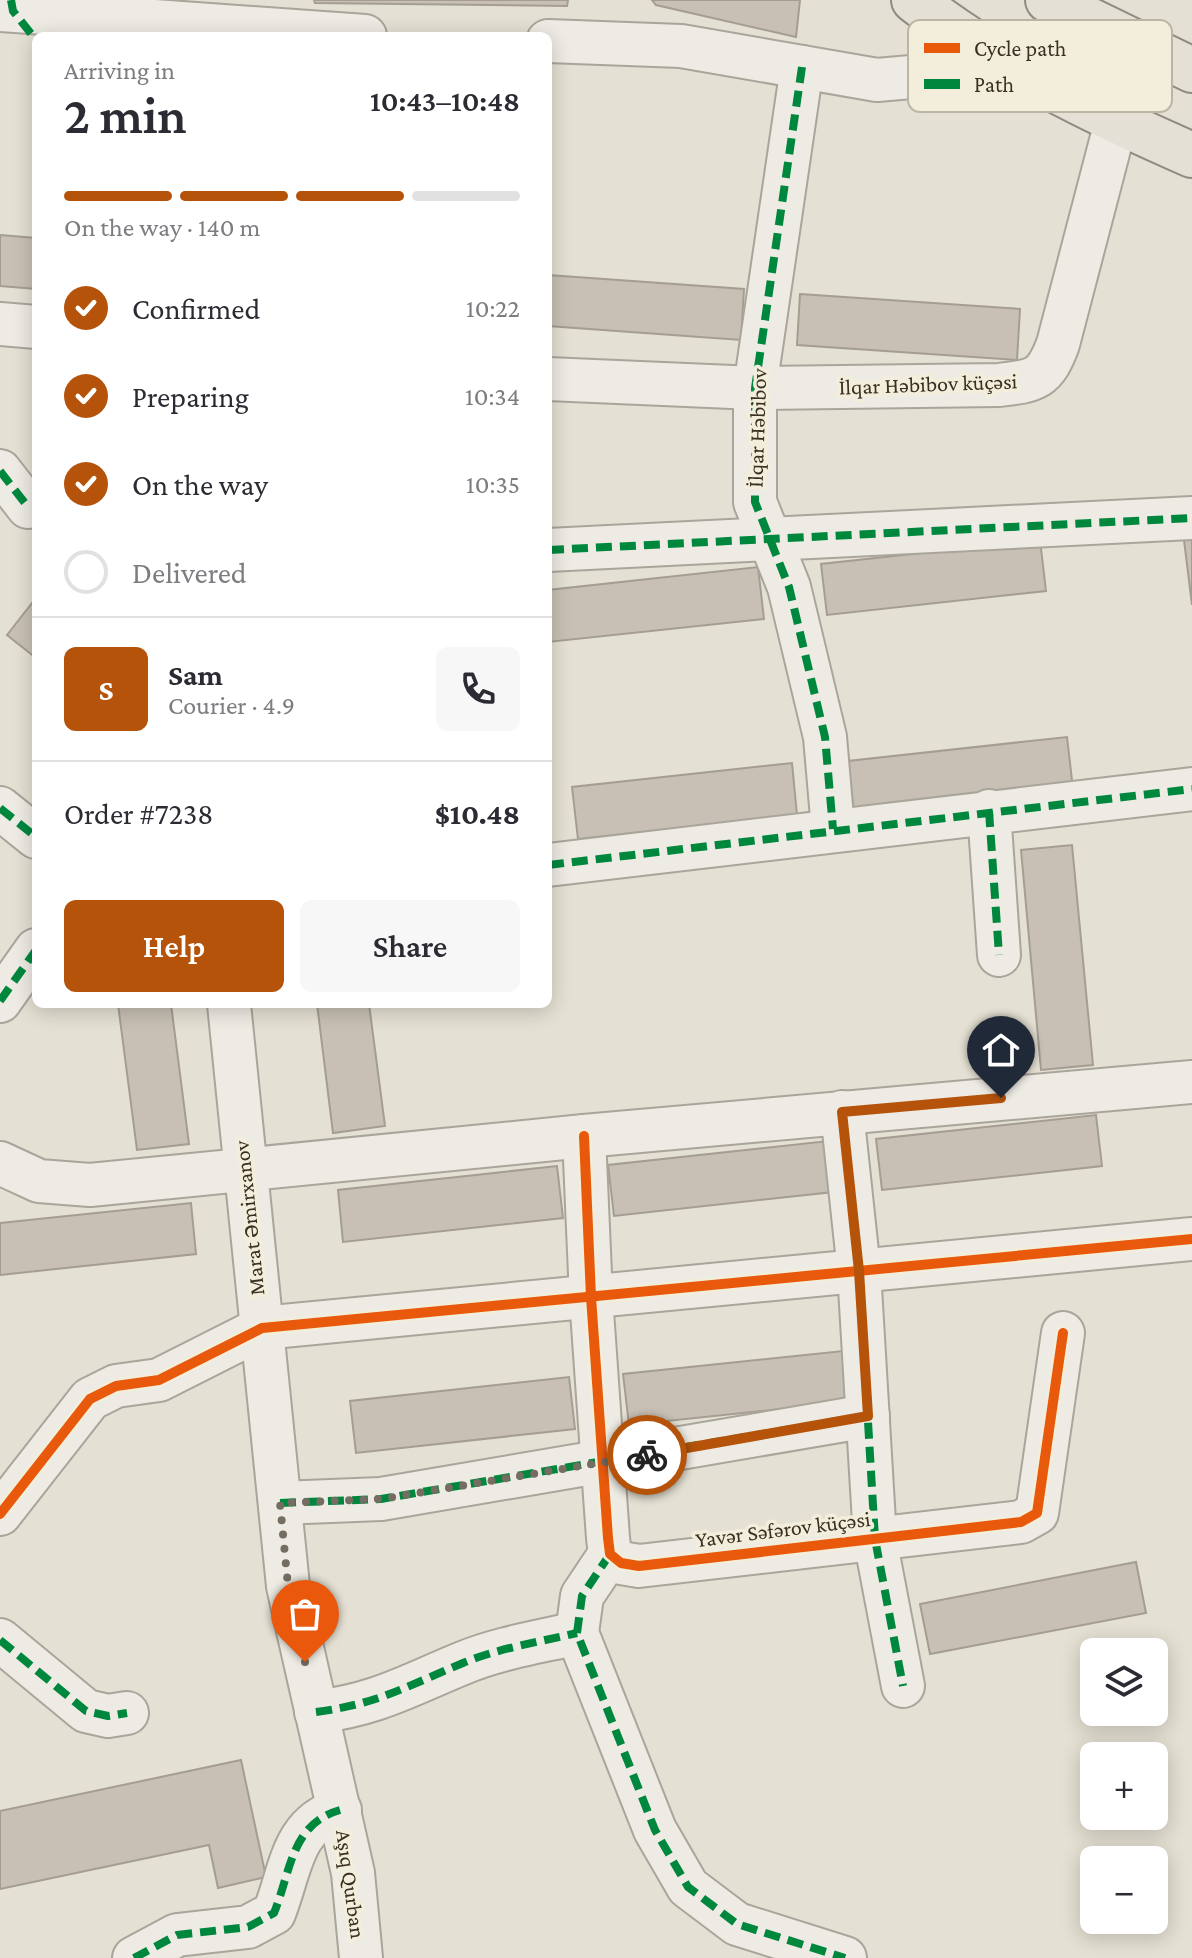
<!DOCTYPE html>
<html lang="en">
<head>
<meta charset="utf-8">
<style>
  body { margin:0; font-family:"Crimson Pro",serif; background:#f7f7f7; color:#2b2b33; height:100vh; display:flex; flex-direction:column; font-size:30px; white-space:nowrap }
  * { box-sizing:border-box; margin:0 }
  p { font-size:26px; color:#7c7c81 }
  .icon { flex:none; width:44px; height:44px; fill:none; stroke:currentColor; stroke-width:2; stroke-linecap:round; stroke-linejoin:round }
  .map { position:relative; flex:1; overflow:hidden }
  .side { position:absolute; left:32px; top:32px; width:520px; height:976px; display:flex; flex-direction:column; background:#fff; border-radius:12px; box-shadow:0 4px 20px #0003 }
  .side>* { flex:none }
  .tools { position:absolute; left:1080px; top:1638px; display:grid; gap:16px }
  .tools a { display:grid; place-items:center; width:88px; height:88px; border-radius:12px; background:#fff; box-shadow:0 4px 20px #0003; font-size:40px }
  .pin { position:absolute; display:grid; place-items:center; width:68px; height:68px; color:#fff; margin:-82px -34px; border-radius:50% 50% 50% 0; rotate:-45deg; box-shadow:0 0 8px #0007 }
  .pin .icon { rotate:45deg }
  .courier { position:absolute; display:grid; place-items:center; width:80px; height:80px; margin:-40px; border:6px solid #b45309; border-radius:50%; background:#fff; color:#222; box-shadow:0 2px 10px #0007 }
  .head em { font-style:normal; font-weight:600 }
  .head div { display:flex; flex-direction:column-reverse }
  .head { display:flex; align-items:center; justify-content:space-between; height:136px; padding:0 32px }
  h1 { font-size:52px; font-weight:600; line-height:60px }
  .bar { display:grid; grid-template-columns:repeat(4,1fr); gap:12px 8px; align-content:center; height:96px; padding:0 32px }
  .bar i { height:10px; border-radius:6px; background:#e1e1e2 }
  .bar .selected { background:#b45309 }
  .bar p { grid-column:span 4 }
  .line { display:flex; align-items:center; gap:20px; padding:0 32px; border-top:2px solid #e1e1e2 }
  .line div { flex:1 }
  .round { display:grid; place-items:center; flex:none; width:84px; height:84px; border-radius:12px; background:#f7f7f7 }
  ol { padding:0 32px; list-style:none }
  li { display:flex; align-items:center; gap:24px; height:88px }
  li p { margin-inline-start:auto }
  li .icon { padding:8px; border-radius:50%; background:#b45309; color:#fff; stroke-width:4 }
  li:last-child { color:#7c7c81 }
  li i { width:44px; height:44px; border:4px solid #e1e1e2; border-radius:50% }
  .cta { display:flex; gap:16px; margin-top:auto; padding:16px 32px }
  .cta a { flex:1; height:92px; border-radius:12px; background:#b45309; color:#fff; font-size:32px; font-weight:600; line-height:92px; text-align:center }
  .cta a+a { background:#f7f7f7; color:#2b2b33 }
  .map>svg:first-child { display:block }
</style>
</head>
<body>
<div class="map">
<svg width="1192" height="1958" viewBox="0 0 1192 1958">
  <rect width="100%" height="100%" fill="#e4e0d3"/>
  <g fill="#c8c0b4" stroke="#a59d92" stroke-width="2">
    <polygon points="314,0 568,0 567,6 315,3"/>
    <polygon points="652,0 800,0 796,37 656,5"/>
    <polygon points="0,235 36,238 36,289 0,286"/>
    <polygon points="548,275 744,289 741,340 548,326"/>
    <polygon points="800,294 1020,309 1017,360 797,345"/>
    <polygon points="1192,539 1192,605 1184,540"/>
    <polygon points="1040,540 1046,591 827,615 821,564"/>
    <polygon points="758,567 764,619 548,642 548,590"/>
    <polygon points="36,598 36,658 7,635"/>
    <polygon points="1067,737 1073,789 854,813 848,761"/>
    <polygon points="792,763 797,815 578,839 572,787"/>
    <polygon points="1072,845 1093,1065 1041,1070 1021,850"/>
    <polygon points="118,1004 171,1004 189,1144 137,1150"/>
    <polygon points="317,1004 369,1004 385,1126 333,1133"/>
    <polygon points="1096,1115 1102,1166 882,1190 876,1139"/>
    <polygon points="828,1141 833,1192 614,1216 608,1165"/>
    <polygon points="557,1166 563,1218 343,1242 338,1190"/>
    <polygon points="191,1203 196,1254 0,1275 0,1223"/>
    <polygon points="843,1351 848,1402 629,1425 623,1374"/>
    <polygon points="569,1377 575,1429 356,1453 350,1401"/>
    <polygon points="1136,1562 1146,1613 930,1654 920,1604"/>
    <polygon points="241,1760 266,1877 218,1888 209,1845 0,1889 0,1811"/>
  </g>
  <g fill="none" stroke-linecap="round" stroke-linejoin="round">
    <defs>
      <g id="minor">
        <polyline points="0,10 365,36"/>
        <polyline points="548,41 681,46 877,80 934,75 1001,58"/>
        <polyline points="802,67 755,388 755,502 789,587 825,737 833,829"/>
        <polyline points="0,324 36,327"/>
        <path d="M548 379 755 388 999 385C1036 381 1045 379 1058 344L1116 122"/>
        <polyline points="0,471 28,507"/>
        <polyline points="548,550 1192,518"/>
        <polyline points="0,808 36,837"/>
        <polyline points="989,811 999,955"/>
        <polyline points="548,865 1192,789"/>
        <polyline points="0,1001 36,950"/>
        <polyline points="229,1004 288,1586 353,1873 361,1958"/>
        <polyline points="842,1112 859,1271 875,1539 903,1686"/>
        <polyline points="584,1136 591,1297 608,1538 610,1554 621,1563 639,1566 1021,1522 1037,1513 1063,1333"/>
        <polyline points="0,1163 39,1181 90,1185 584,1136 1192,1082"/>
        <polyline points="280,1503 381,1499 868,1416"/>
        <polyline points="0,1514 90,1399 116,1386 159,1380 262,1328 1192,1239"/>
        <polyline points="610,1554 582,1596 577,1633 655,1830 688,1887 737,1924 845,1958"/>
        <polyline points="0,1640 86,1711 108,1716 127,1713"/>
        <path d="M316 1712C378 1704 407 1686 463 1663 499 1648 539 1642 577 1633"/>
        <path d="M134 1958 177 1935 248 1927 274 1913C291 1871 291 1824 340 1810"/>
      </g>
      <g id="major">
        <path d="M914 0C997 65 1096 113 1192 155"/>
        <polyline points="1048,0 1192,70"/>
      </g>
    </defs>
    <use href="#minor" stroke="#aaa59b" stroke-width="46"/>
    <use href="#major" stroke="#908b82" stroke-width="48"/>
    <use href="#minor" stroke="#edebe3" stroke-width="42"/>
    <use href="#major" stroke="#e4e0d6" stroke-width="44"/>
    <g stroke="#00873e" stroke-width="8" stroke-dasharray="16 8" stroke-linecap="butt">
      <polyline points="11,0 13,11 36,40"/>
      <polyline points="802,67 755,388 755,502 789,587 825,737 833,829"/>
      <polyline points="0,471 28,507"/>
      <polyline points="548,550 1192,518"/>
      <polyline points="0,808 36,837"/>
      <polyline points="989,811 999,955"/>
      <polyline points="548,865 1192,789"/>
      <polyline points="0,1001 36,950"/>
      <polyline points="842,1112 859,1271 875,1539 903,1686"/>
      <polyline points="280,1503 381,1499 868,1416"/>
      <polyline points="610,1554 582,1596 577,1633 655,1830 688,1887 737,1924 845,1958"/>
      <polyline points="0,1640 86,1711 108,1716 127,1713"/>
      <path d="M316 1712C378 1704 407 1686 463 1663 499 1648 539 1642 577 1633"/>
      <path d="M134 1958 177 1935 248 1927 274 1913C291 1871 291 1824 340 1810"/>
    </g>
    <defs>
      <g id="cycleway">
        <polyline points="584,1136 591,1297 608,1538 610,1554 621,1563 639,1566 1021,1522 1037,1513 1063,1333"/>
        <polyline points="0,1514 90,1399 116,1386 159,1380 262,1328 1192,1239"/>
      </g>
    </defs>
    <use href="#cycleway" stroke="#f3eedb" stroke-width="15"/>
    <use href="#cycleway" stroke="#e8590c" stroke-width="10"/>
  </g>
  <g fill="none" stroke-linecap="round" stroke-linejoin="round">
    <polyline stroke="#756d61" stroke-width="8" stroke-dasharray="0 14.4" points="305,1662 288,1586 280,1503 381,1499 647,1455"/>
    <polyline stroke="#b45309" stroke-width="10" points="647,1455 868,1416 859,1271 842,1112 1001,1098"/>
  </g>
  <g text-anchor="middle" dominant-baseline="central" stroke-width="7" stroke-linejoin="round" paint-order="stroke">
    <g font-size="22" fill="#392f23" stroke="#f3eedb">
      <text transform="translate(928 384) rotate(-2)">İlqar Həbibov küçəsi</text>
      <text transform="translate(757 428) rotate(-88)">İlqar Həbibov</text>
      <text transform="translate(249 1218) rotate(-96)">Marat Əmirxanov</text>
      <text transform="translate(783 1529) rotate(-7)">Yavər Səfərov küçəsi</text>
      <text transform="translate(351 1884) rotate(82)">Aşıq Qurban</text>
    </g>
  </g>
  <rect x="908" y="20" width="264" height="92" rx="12" fill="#f3eedb" stroke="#bbb5a4" stroke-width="2"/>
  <rect x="924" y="43" width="36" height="10" fill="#e8590c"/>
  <rect x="924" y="79" width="36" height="10" fill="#00873e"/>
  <g font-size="22" fill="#392f23">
    <text x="974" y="56">Cycle path</text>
    <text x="974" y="92">Path</text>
  </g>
</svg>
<div class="tools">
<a><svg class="icon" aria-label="layers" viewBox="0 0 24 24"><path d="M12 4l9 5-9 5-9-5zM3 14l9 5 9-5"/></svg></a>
<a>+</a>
<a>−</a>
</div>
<div class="pin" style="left:305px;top:1662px;background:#ea580c"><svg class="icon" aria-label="bag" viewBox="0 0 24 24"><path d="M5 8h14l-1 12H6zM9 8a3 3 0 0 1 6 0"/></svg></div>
<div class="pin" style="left:1001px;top:1098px;background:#1f2937"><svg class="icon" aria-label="home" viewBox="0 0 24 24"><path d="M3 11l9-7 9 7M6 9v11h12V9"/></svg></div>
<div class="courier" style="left:647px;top:1455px"><svg class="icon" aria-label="bike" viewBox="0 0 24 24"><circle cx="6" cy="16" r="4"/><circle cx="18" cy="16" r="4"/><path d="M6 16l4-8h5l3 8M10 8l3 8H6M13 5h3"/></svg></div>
<section class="side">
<div class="head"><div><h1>2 min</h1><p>Arriving in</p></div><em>10:43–10:48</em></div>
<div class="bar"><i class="selected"></i><i class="selected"></i><i class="selected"></i><i></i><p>On the way · 140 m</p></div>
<ol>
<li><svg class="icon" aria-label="check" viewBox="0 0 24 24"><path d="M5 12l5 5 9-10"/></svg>Confirmed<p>10:22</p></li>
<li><svg class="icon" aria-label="check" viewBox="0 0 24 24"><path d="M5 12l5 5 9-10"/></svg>Preparing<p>10:34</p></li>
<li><svg class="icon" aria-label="check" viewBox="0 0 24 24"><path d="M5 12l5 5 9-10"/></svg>On the way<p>10:35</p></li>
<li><i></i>Delivered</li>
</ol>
<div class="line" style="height:144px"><b class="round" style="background:#b45309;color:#fff">S</b><div><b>Sam</b><p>Courier · 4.9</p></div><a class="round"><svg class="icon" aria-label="phone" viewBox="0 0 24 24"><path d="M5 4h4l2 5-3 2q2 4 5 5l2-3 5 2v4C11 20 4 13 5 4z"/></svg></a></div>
<div class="line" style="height:104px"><div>Order #7238</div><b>$10.48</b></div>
<div class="cta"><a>Help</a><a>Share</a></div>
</section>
</div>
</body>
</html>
